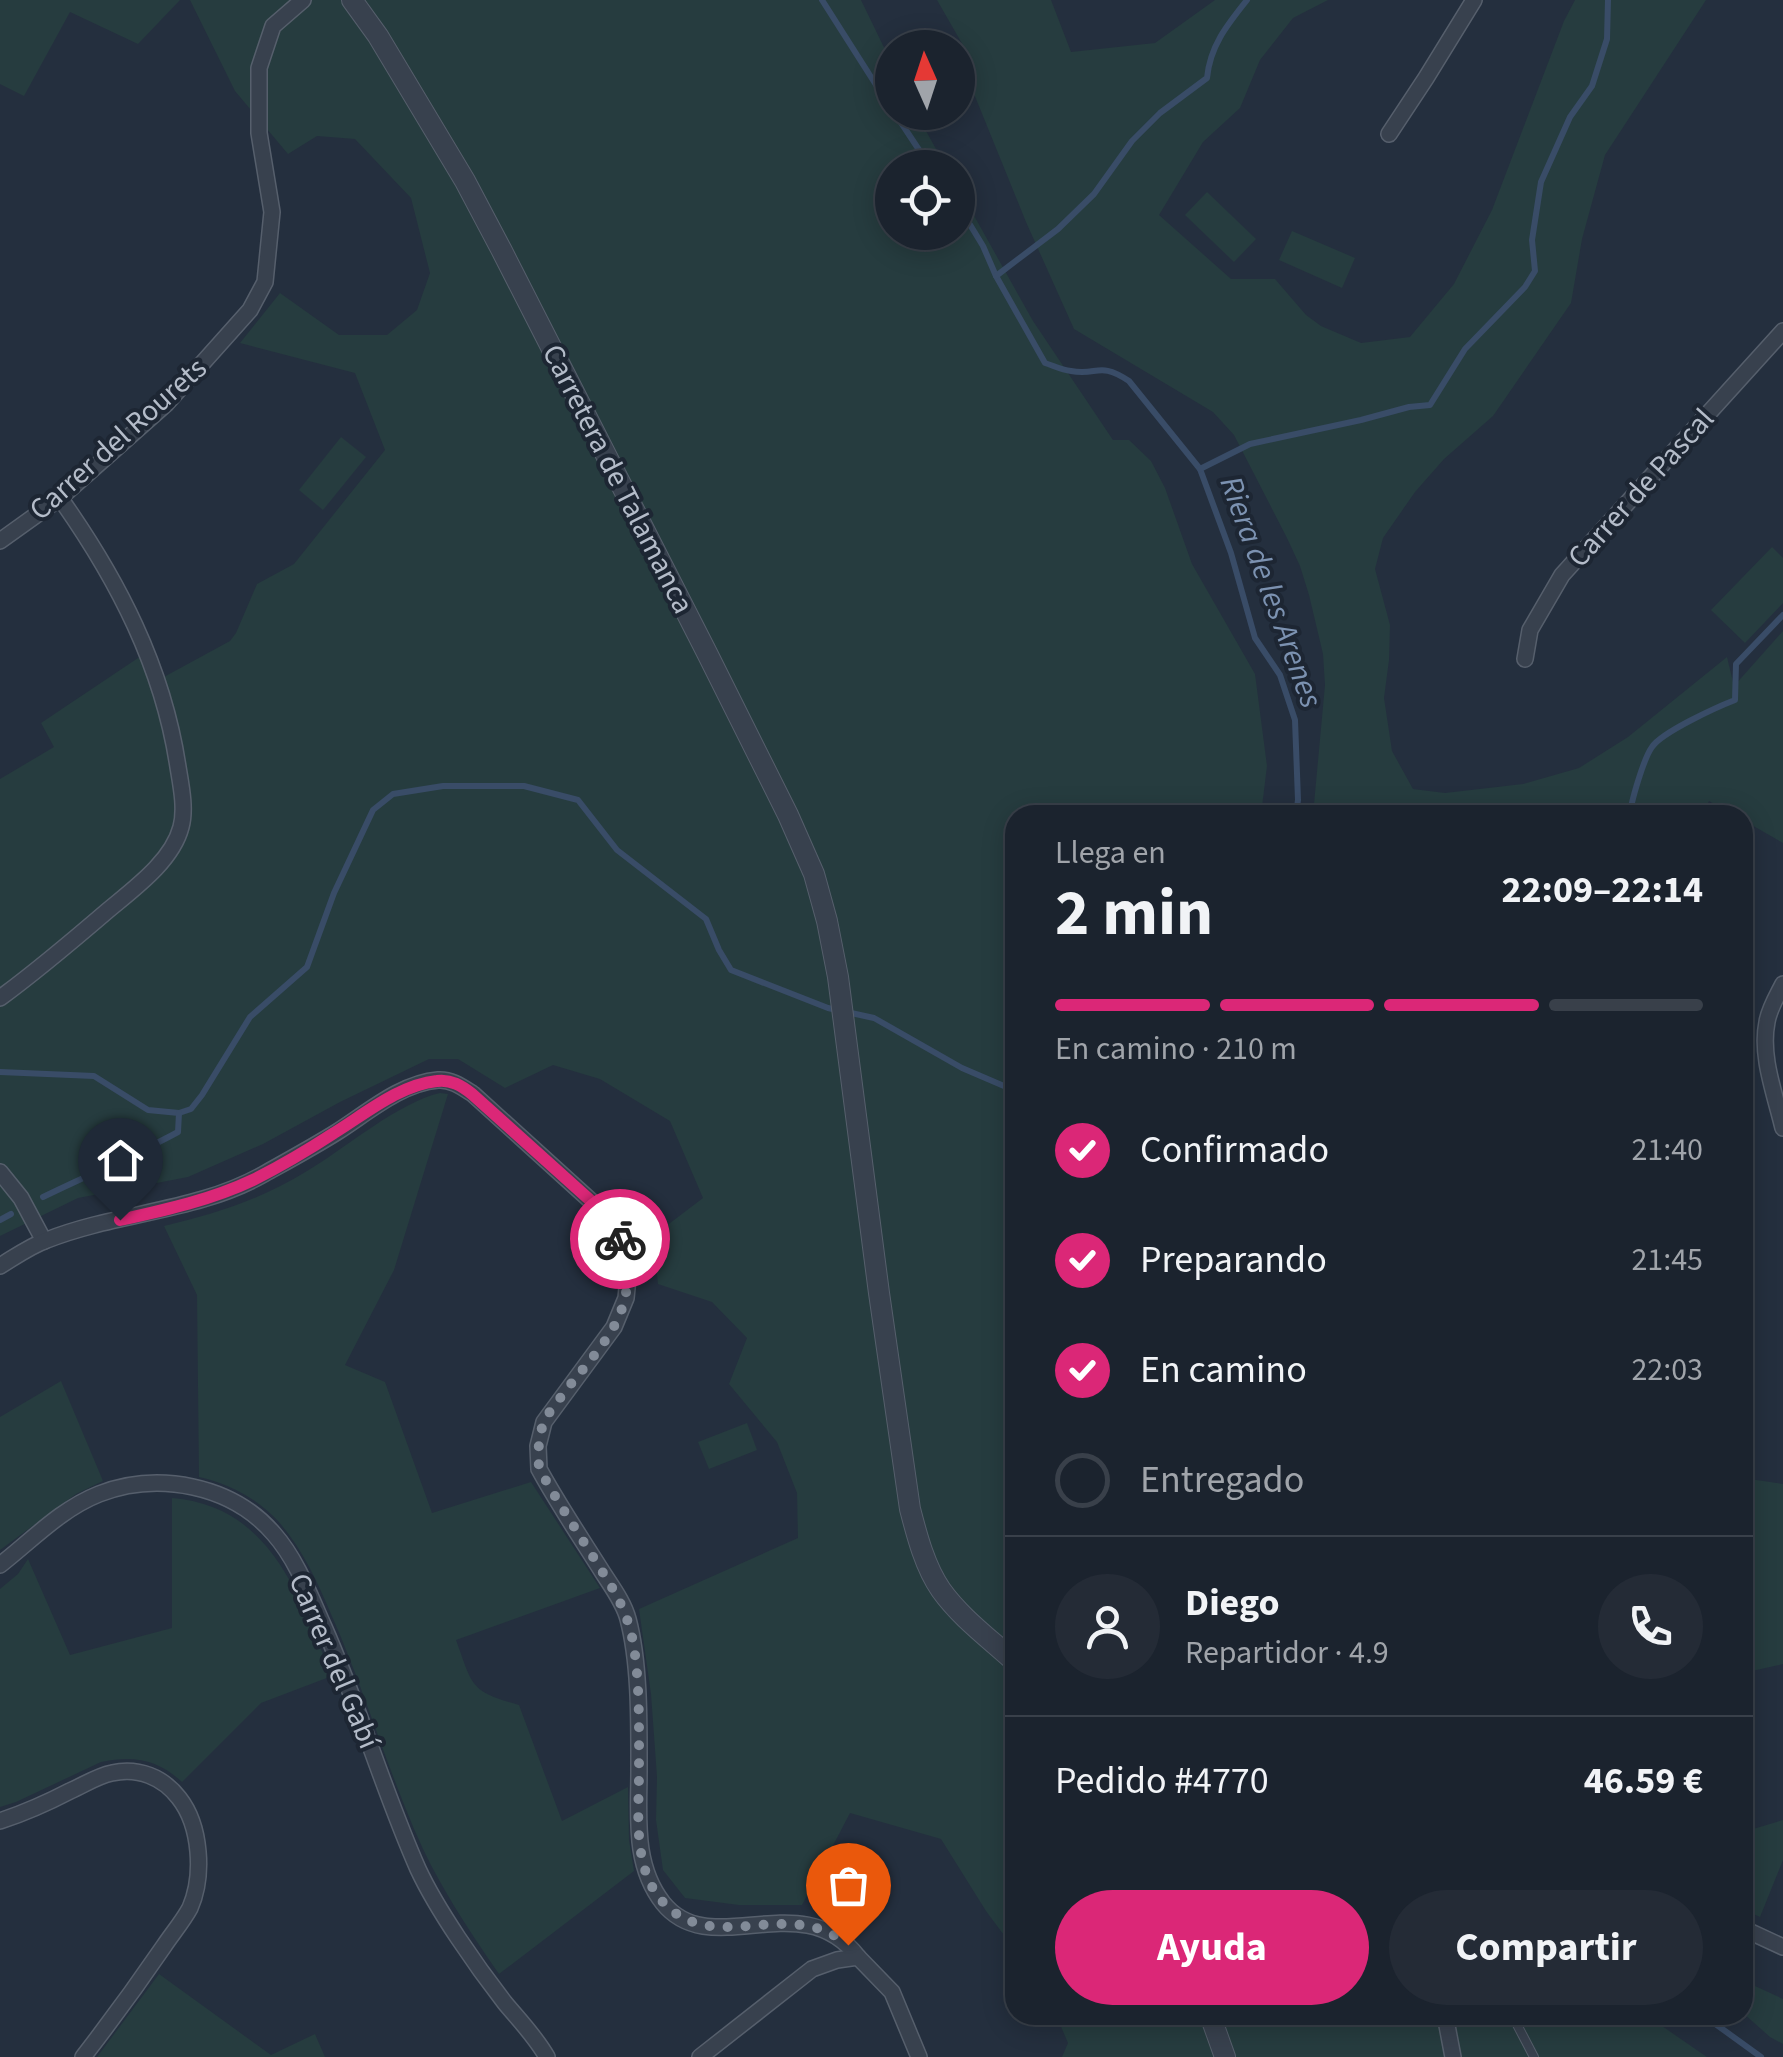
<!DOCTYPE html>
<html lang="es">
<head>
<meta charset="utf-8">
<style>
  body { margin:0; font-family:"Source Sans 3",sans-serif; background:#242b36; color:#f1f3f6; height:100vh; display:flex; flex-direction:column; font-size:38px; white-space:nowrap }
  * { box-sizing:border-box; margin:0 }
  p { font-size:32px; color:#a0a4aa }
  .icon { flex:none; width:55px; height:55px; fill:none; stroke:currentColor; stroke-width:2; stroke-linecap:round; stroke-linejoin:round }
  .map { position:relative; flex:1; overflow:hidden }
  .panel { position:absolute; left:1005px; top:805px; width:748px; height:1220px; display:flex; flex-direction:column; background:#1b232e; border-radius:30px; box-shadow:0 5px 25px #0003,0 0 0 2px #39404a }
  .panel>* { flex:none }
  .needle { width:65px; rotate:357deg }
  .fabs { position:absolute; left:875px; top:30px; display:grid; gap:20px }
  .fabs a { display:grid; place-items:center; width:100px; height:100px; border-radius:50%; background:#1b232e; box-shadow:0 5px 25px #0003,0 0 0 2px #39404a; font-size:50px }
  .pin { position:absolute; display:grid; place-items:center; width:85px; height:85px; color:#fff; margin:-102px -42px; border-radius:50% 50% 50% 0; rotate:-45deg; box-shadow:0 0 10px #0007 }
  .pin .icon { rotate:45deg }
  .courier { position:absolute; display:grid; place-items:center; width:100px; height:100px; margin:-50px; border:8px solid #db2777; border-radius:50%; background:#fff; color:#222; box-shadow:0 2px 12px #0007 }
  .head em { font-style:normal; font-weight:700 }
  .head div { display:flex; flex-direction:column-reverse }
  .head { display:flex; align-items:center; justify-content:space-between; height:170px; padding:0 50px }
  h1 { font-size:65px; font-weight:700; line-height:75px }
  .bar { display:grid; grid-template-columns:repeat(4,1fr); gap:15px 10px; align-content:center; height:120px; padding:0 50px }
  .bar i { height:12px; border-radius:8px; background:#39404a }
  .bar .selected { background:#db2777 }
  .bar p { grid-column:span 4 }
  .line { display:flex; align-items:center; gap:25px; padding:0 50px; border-top:2px solid #39404a }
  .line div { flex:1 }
  .round { display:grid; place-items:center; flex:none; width:105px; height:105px; border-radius:52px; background:#242b36 }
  ol { padding:0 50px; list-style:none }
  li { display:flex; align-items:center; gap:30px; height:110px }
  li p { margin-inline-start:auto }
  li .icon { padding:10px; border-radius:50%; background:#db2777; color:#fff; stroke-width:4 }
  li:last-child { color:#a0a4aa }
  li i { width:55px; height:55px; border:5px solid #39404a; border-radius:50% }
  .action { display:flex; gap:20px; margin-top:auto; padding:20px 50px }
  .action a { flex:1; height:115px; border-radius:60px; background:#db2777; color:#fff; font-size:40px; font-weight:700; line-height:115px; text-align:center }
  .action a+a { background:#242b36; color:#f1f3f6 }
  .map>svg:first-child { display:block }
</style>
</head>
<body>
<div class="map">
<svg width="1783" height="2057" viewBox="0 0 1783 2057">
  <rect width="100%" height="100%" fill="#242f3e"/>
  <g fill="#263c3f">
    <polygon points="0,0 180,0 138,44 70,12 24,96 0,84"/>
    <polygon points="190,0 861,0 892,64 892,112 916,113 946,167 892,168 892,232 958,232 958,187 1033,321 1113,440 1129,440 1151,461 1165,488 1192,564 1255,674 1267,766 1261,815 1015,815 1015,1950 986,1911 941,1839 850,1813 802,1905 739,1905 685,1898 663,1870 656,1820 657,1777 651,1694 639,1609 798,1538 797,1493 777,1442 729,1384 747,1338 712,1302 658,1284 653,1236 703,1198 670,1121 600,1079 553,1065 505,1088 458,1059 429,1059 340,1102 263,1144 188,1177 78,1198 0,1236 0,779 54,747 41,723 141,656 151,684 230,641 236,633 257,584 294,564 385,450 355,373 240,343 280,293 339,335 387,335 417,310 430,273 411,198 355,139 317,136 288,154 235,91"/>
    <polygon points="937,0 1051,0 1071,52 1155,43 1215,0 1328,0 1293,18 1260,60 1240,108 1203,142 1159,215 1231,279 1275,279 1306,315 1321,326 1361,343 1410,337 1454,284 1492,210 1564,21 1575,0 1706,0 1605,155 1582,239 1571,303 1493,416 1444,459 1415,492 1383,538 1375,569 1390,625 1389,660 1384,698 1392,751 1413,789 1445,793 1523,784 1579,768 1628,737 1727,657 1734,686 1783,631 1783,843 1743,820 1742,815 1734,815 1709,801 1702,815 1313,815 1325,685 1323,654 1309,595 1300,566 1287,538 1234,435 1213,412 1074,329 1026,222 970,84 968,54"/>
    <polygon points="1207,192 1256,239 1234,262 1185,215"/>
    <polygon points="1292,231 1355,258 1342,288 1279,260"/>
    <polygon points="341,437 366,457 323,510 299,490"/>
    <polygon points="1772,547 1783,558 1783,603 1745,643 1711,610"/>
    <path d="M440 1093 448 1094 394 1270 345 1365 385 1382 432 1513 531 1482 600 1588 456 1640C473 1686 469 1691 519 1705L562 1821 628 1787 629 1840 634 1871 499 1974C467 1928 436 1881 414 1829 384 1758 362 1684 331 1614 317 1581 302 1548 278 1521 258 1499 228 1483 199 1477L197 1295 164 1226C215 1214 262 1199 307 1171 344 1149 399 1102 440 1093Z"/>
    <polygon points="61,1381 103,1481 76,1494 0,1550 0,1417"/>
    <polygon points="747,1423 757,1450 709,1469 698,1442"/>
    <polygon points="1743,1478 1783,1484 1783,1664 1743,1673"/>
    <path d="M172 1498C272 1506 299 1597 332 1676L261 1703 182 1782C158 1759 133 1755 101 1762L16 1802 0 1807V1589L18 1574 28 1559 70 1655 172 1628Z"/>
    <polygon points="1783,1820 1783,1860 1760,1917 1743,1909 1743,1832"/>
    <polygon points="159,1974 271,2055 315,2034 325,2057 97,2057"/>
    <polygon points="1742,1980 1783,1999 1783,2044 1770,2037 1743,2013"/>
    <polygon points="1056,2015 1646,2015 1707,2057 1062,2057 1068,2043"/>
  </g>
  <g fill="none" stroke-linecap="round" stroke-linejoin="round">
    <g stroke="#394c67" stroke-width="6">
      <polyline points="822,0 892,110"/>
      <polyline points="894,112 931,168"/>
      <path d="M958 205 983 246 996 276 1045 363C1054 366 1062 370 1071 371 1098 376 1099 361 1129 381L1200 469 1231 553 1255 638 1280 675 1295 720 1298 800 1296 815"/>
      <path d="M996 276 1058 229 1094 194 1132 141 1160 113 1207 78C1210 46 1227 25 1247 0"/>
      <polyline points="1200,469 1250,444 1361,420 1409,407 1430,405 1465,349 1525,287 1535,271 1532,240 1541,182 1570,117 1592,86 1607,39 1608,0"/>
      <path d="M1630 815C1631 801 1644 758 1652 747 1662 732 1717 707 1735 700L1736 664 1783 615"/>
      <polyline points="0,1072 94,1076 148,1110 179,1113 191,1109 202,1095 250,1017 307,967 334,893 373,810 393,794 443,786 524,786 578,800 617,850 706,919 719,950 731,970 828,1008 874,1018 962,1068 1011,1089 1015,1092"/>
      <path d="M43 1197C88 1175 134 1156 178 1132L179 1113"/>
      <polyline points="0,1220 11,1214"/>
      <polyline points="1703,2015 1761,2057"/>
    </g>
    <defs>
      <polyline id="service" points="1512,2015 1534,2057"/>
      <g id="minor">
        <polyline points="1389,134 1426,78 1474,0"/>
        <polyline points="0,541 60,498 166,404 250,310 265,282 272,212 259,133 259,68 273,26 303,0"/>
        <polyline points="1525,659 1530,630 1562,575 1783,331"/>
        <path d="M1783 984C1777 996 1769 1009 1767 1022 1760 1056 1775 1094 1783 1128"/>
        <path d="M0 998C37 971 71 942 106 912 132 890 172 862 181 827 186 809 181 785 178 767 163 667 118 580 60 498"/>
        <polyline points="0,1172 21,1198 44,1241"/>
        <path d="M0 1266C15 1257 30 1246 47 1240 118 1212 197 1212 264 1174 289 1160 313 1147 337 1132 367 1113 401 1083 438 1080 451 1079 462 1087 473 1094L591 1201 611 1223 626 1256 628 1278 626 1298 614 1327 544 1422 538 1446 539 1469C558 1504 581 1538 603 1573 612 1587 624 1603 628 1619 640 1664 639 1725 639 1771 639 1816 633 1865 663 1903 711 1963 802 1883 858 1957"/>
        <path d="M0 1565C32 1540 61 1509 99 1494 158 1471 232 1485 274 1534 297 1560 310 1596 324 1627 359 1706 383 1790 418 1869 437 1910 477 1967 505 2003 520 2021 535 2036 547 2057"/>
        <path d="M0 1821C24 1813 47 1803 70 1791 84 1785 97 1776 112 1773 138 1767 163 1777 179 1798 201 1826 204 1876 190 1908 183 1921 172 1934 164 1946 138 1984 111 2021 83 2057"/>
        <polyline points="1742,1928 1783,1947"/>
        <polyline points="1445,2015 1453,2057"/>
        <polyline points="700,2057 812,1969 837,1960 858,1957 892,1992 919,2057"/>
      </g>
      <g id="tertiary">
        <path d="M352 0 378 36 465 181 502 251 707 653 788 815 814 874 827 921 838 977 879 1293 910 1509C917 1536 925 1567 941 1590 961 1618 990 1639 1015 1662"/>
        <polyline points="1210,2015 1225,2057"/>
      </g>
    </defs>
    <use href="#service" stroke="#565f6c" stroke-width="10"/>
    <use href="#minor" stroke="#565f6c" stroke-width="18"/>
    <use href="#tertiary" stroke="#565f6c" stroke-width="22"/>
    <use href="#service" stroke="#38414e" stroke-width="8"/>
    <use href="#minor" stroke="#38414e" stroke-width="15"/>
    <use href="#tertiary" stroke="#38414e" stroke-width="20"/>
  </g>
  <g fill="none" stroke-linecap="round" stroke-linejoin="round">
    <path stroke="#828b98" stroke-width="10" stroke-dasharray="0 18" d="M620 1239C643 1307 606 1340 566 1390 559 1400 549 1411 544 1422 538 1437 538 1453 539 1468 556 1500 576 1529 595 1560 612 1587 627 1609 633 1642 640 1680 639 1731 639 1771 639 1815 631 1875 669 1908 720 1953 791 1897 848 1945"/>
    <path stroke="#db2777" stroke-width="12" d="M120 1220C165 1210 211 1200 253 1180 281 1166 308 1150 334 1133 365 1114 399 1085 437 1081 451 1079 462 1086 472 1094L591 1201 610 1222 620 1239"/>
  </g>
  <g text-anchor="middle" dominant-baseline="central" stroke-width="8" stroke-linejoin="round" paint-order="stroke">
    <g font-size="30" fill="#b4bcc9" stroke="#1d2633">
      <text transform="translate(118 439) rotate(-42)">Carrer del Rourets</text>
      <text transform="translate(618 479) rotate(63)">Carretera de Talamanca</text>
      <text transform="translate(1641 488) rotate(-48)">Carrer de Pascal</text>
      <text transform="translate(334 1661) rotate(67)">Carrer del Gabí</text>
    </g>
    <g font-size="32" font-style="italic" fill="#7c92b1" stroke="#1d2633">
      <text transform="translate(1271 592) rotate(70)">Riera de les Arenes</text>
    </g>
  </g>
</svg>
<div class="fabs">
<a><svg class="needle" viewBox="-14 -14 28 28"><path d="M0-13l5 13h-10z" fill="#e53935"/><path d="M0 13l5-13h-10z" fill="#a0a4aa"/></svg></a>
<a><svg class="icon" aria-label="locate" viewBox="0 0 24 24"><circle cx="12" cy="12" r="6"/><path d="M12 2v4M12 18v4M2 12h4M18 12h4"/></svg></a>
</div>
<div class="pin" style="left:848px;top:1945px;background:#ea580c"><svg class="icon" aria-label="bag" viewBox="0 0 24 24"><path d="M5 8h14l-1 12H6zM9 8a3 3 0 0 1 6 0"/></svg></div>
<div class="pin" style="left:120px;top:1220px;background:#1f2937"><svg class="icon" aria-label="home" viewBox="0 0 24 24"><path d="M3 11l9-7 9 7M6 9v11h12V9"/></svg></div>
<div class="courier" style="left:620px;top:1239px"><svg class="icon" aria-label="bike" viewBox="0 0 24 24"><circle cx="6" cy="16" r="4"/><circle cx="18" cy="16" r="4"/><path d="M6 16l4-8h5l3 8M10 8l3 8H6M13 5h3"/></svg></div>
<section class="panel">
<div class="head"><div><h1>2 min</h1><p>Llega en</p></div><em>22:09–22:14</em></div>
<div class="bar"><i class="selected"></i><i class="selected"></i><i class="selected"></i><i></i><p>En camino · 210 m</p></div>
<ol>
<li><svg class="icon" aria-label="check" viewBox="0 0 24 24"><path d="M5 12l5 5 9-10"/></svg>Confirmado<p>21:40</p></li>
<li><svg class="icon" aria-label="check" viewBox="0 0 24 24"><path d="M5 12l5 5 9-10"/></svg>Preparando<p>21:45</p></li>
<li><svg class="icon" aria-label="check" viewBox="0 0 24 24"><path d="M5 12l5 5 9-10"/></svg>En camino<p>22:03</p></li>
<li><i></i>Entregado</li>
</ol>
<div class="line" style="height:180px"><a class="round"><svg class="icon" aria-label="person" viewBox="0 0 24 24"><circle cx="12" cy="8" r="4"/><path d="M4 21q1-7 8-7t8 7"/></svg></a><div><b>Diego</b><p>Repartidor · 4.9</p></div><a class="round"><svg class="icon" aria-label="phone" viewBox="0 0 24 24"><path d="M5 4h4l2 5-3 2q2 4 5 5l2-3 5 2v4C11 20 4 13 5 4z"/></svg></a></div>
<div class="line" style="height:130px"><div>Pedido #4770</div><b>46.59 €</b></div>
<div class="action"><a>Ayuda</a><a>Compartir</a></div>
</section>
</div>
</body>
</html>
